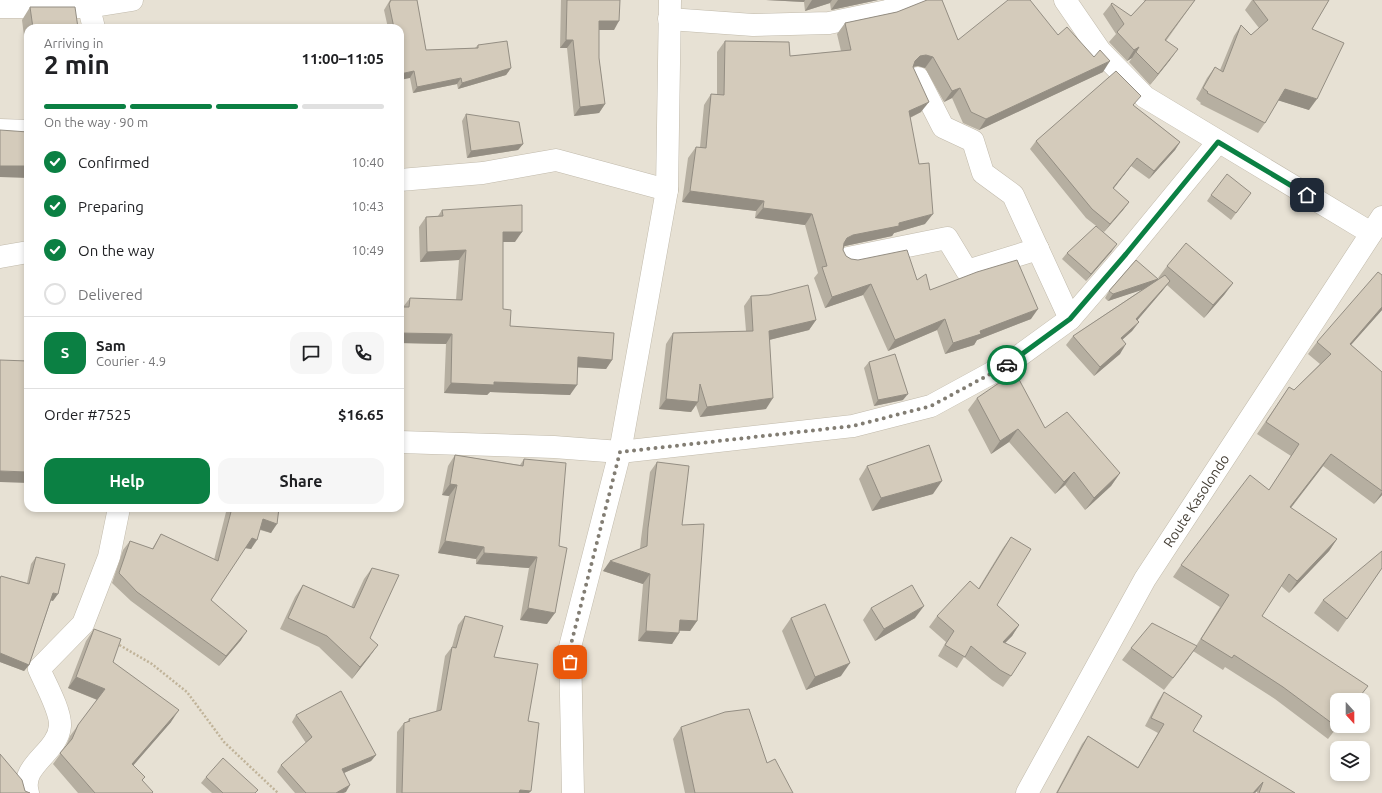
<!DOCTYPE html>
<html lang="en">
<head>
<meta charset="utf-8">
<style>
  body { margin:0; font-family:Ubuntu,sans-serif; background:#f6f6f6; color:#202124; height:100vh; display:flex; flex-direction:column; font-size:15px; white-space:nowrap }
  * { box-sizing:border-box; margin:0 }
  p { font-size:13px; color:#757577 }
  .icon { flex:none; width:22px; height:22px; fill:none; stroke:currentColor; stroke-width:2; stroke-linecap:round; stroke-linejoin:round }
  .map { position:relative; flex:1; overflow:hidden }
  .sheet { position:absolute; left:24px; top:24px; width:380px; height:488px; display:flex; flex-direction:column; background:#fff; border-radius:12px; box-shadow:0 2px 6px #0003 }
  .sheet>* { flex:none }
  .needle { width:26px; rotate:159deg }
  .fabs { position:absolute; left:1330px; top:693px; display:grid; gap:8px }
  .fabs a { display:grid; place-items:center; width:40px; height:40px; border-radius:8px; background:#fff; box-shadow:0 2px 6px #0003; font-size:20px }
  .pin { position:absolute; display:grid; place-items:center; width:34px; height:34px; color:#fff; margin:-17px; border-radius:8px; box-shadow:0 2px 6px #0006 }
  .courier { position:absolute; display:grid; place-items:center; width:40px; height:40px; margin:-20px; border:3px solid #0b8043; border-radius:50%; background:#fff; color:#222; box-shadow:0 1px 5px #0007 }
  .headline em { font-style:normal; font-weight:700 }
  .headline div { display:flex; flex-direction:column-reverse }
  .headline { display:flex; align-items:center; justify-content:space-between; height:68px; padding:0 20px }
  h1 { font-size:26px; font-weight:700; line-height:30px }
  .bar { display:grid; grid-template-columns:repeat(4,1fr); gap:6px 4px; align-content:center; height:48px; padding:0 20px }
  .bar i { height:5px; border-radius:3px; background:#e0e0e0 }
  .bar .selected { background:#0b8043 }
  .bar p { grid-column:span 4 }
  .line { display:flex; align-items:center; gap:10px; padding:0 20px; border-top:1px solid #e0e0e0 }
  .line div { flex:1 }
  .round { display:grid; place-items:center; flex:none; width:42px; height:42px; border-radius:12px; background:#f6f6f6 }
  ol { padding:0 20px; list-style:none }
  li { display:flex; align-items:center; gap:12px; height:44px }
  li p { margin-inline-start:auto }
  li .icon { padding:4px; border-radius:50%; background:#0b8043; color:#fff; stroke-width:4 }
  li:last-child { color:#757577 }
  li i { width:22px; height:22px; border:2px solid #e0e0e0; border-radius:50% }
  .primary-button { display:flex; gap:8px; margin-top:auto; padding:8px 20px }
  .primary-button a { flex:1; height:46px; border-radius:12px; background:#0b8043; color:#fff; font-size:16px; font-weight:700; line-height:46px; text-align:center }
  .primary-button a+a { background:#f6f6f6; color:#202124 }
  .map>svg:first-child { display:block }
</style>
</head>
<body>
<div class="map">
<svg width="1382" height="793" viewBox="0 0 1382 793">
  <rect width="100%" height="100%" fill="#f3efe6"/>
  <path fill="#e7e1d4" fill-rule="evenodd" d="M0 0H1382V793H0ZM28 28H400V508H28ZM1337 700H1363V726H1337ZM1337 748H1363V774H1337Z"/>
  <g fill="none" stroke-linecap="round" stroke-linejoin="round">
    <defs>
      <g id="minor">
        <polyline points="87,0 94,28"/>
        <polyline points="1065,0 1100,51 1145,97 1371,233"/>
        <polyline points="0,7 88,7 132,0"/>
        <polyline points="669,19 753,25 829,23 887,11 914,0"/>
        <polyline points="918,78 943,127 973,141 983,173 1013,195 1070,319"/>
        <polyline points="0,130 28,131"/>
        <polyline points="400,180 483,173 556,160 667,190"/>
        <polyline points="0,257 28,252"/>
        <polyline points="848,258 947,238 967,271 1038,249"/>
        <polyline points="400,442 554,447 620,452 853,426 931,406 1008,364 1070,319 1126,254 1218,142"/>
        <path d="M28 793C19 765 58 753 60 726 61 711 45 683 39 669L83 624 109 557 119 508"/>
        <polyline points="573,793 570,647 620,452 667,190 670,0"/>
        <path id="s1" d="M1027 793 1145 579 1382 217"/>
      </g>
    </defs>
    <use href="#minor" stroke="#c1baab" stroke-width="23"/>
    <polyline stroke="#c0b399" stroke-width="2.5" stroke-dasharray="2 2" stroke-linecap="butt" points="116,643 152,664 187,692 224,742 278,793"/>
    <use href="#minor" stroke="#fff" stroke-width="22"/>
  </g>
  <g fill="#b6afa1">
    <polygon points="390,0 417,0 426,50 475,48 478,45 511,68 506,75 458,89 457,84 413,93 400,28 388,28 384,10"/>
    <polygon points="561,0 620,0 614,30 599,30 599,58 605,104 599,113 574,116 567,48 560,48"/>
    <polygon points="766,0 878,0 831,10 830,3 805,11 804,2"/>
    <polygon points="926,0 942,0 958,40 1058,35 1103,72 979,130 963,123 952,98 944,102 925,68 918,66 913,67 921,112 910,118 925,224 894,233 892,236 845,246 844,247 843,250 846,256 851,259 917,280 930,290 1031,319 977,340 974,345 945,354 937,330 888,351 863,295 825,308 814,278 818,273 805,225 755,218 756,211 682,202 688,158 696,147 700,147 704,105 711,94 717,94 717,52 725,41 790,56 841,51 837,34 845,23 897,12 926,1"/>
    <polygon points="1143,0 1195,0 1166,41 1170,60 1150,85 1129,62 1132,58 1127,61 1109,42 1116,34 1103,14 1111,4 1131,16 1145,1"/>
    <polygon points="1252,0 1329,0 1312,29 1309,110 1278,100 1265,123 1258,133 1200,104 1201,103 1196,99 1207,78 1215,67 1220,70 1234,36 1241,25 1251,35 1259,28 1245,10"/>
    <polygon points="30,7 78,28 28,28 28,52 26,52 22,20"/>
    <polygon points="1134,106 1180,142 1175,150 1149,179 1131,166 1113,189 1129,202 1123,210 1104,232 1086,218 1030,149 1036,141"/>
    <polygon points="466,114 523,144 518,150 467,158 462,121"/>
    <polygon points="1251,193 1231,220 1207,201 1211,195"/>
    <polygon points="442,210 515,242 503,242 503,309 510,326 612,360 606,369 578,367 570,395 490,392 487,395 444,393 446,344 400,343 400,307 403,307 410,298 456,300 459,260 420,262 419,227 426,217 438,216"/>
    <polygon points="1112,251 1086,281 1062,259 1067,253"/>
    <polygon points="1167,266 1233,283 1224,295 1204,318 1167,285 1163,290 1137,320 1139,322 1132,331 1122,340 1120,354 1094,376 1066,345 1073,336 1143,289 1108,301 1105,298 1109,291 1158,279 1159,279 1158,278"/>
    <polygon points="1382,275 1382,310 1351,345 1382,372 1382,495 1374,504 1323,466 1291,508 1337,539 1329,551 1289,593 1281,586 1262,616 1338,726 1328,739 1275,699 1225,667 1223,670 1193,651 1164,690 1122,660 1131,648 1196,646 1220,607 1173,577 1181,565 1269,490 1291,456 1257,434 1289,387 1294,390 1320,364 1308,354 1317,342"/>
    <polygon points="751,296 816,320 809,330 769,340 766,409 700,417 696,405 691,412 659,409 666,344 673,333 746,331 744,306"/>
    <polygon points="869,362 903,400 874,406 864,368"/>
    <polygon points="977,398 1045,428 1120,473 1111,486 1085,510 1065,485 1055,494 1009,442 991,454 968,410"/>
    <polygon points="455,455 520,465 524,459 547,624 520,620 529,568 476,564 476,559 438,553 449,496 442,495 448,466"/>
    <polygon points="657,462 682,525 697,621 690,631 679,631 679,633 672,644 638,641 643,584 603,571 640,549 641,539 650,472"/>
    <polygon points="867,466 933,494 872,511 859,479"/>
    <polygon points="227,508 279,508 271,533 260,530 251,549 245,548 211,600 241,640 219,666 131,601 112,583 123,550 130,541 152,549 161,534 214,560"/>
    <polygon points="1011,537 997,605 1019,625 1012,636 1005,643 1011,676 1003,687 992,680 964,657 957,668 938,656 946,642 929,627 937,616 978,589 1003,548"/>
    <polygon points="36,557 53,601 51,600 29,665 24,671 0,662 0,577 1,576 27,583 31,564"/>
    <polygon points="372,568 370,638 370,656 352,679 319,647 280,629 295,597 303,585 351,607 364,579"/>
    <polygon points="1382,568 1338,632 1314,613 1323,600"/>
    <polygon points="871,608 915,618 875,641 863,620"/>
    <polygon points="465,616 494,657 528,721 529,793 396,793 397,732 404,723 407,722 409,719 436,712 445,656 452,647 458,625"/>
    <polygon points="791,618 841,676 806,690 782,631"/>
    <polygon points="94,629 113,662 171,722 133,765 142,780 152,793 78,793 53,764 66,746 70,736 97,700 68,688 86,641"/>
    <polygon points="1164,692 1193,731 1295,793 1257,793 1257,791 1255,793 1056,793 1082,744 1088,736 1138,767 1158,733 1145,726 1158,701"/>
    <polygon points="296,715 376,755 371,761 344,773 346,792 343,793 295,793 277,772 281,765 306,743 292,722"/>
    <polygon points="681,727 767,763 793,793 685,793 673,739"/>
    <polygon points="206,777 256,793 212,793 201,783"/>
  </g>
  <g fill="#948e83">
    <polygon points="766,0 805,0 804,2"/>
    <polygon points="812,0 832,0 830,3 805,11"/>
    <polygon points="838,0 878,0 831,10"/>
    <polygon points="599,21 619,21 614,30 593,30"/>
    <polygon points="566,40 573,40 567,48 560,48"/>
    <polygon points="1139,47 1132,58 1127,61 1134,50"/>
    <polygon points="1178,49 1170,60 1150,85 1158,74"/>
    <polygon points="926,55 933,57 925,68 918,66 912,67 915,61 920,56"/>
    <polygon points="1110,61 1103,72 979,130 986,119"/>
    <polygon points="511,68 506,75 458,89 462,83"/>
    <polygon points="414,71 410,78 400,80 400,74"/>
    <polygon points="461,78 457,84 413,93 417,87"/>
    <polygon points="960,88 952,98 944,102 952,91"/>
    <polygon points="1285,89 1317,99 1309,110 1277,100"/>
    <polygon points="929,102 921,112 901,122 909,111"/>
    <polygon points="605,104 599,113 574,116 580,107"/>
    <polygon points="1180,142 1175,150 1149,179 1154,171"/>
    <polygon points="523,144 518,150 467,158 471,151"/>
    <polygon points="1137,158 1131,166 1107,197 1113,188"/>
    <polygon points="0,166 28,166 28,178 0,177"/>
    <polygon points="690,191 764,201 756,211 682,202"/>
    <polygon points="1129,202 1123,210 1104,232 1110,224"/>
    <polygon points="763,208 812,214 805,225 755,218"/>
    <polygon points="933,214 925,224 894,233 892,236 845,246 839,249 847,238 853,235"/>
    <polygon points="503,232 522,232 515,242 496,242"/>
    <polygon points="1117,244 1112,251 1086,281 1091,274"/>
    <polygon points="466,250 459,260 420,262 427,252"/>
    <polygon points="1158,279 1154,286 1108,301 1113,294"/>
    <polygon points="1170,281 1163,290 1130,329 1136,319"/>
    <polygon points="1233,283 1224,295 1204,318 1213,305"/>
    <polygon points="871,284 863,295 825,308 832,297"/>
    <polygon points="1382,307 1382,310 1341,356 1350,344"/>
    <polygon points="1038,309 1031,319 977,340 974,345 945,354 953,343 980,331"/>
    <polygon points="945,319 937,330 888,351 895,340"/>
    <polygon points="816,320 809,330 761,342 769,331"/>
    <polygon points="1139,322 1132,331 1114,347 1121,338"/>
    <polygon points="400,333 452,334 446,344 400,343"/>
    <polygon points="1126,344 1120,354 1094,376 1100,367"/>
    <polygon points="578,357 612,360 606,369 571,367"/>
    <polygon points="494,382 577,385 570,395 490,392 487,395 444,393 451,383"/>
    <polygon points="908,394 903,400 874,406 878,400"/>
    <polygon points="773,398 766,409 700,417 707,407"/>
    <polygon points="666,399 698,402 691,412 659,409"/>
    <polygon points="1018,429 1009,442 991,454 1000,441"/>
    <polygon points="1331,454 1323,466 1282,519 1290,507"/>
    <polygon points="0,471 28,472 28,483 0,482"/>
    <polygon points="1074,472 1065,485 1055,494 1064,482"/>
    <polygon points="1120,473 1111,486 1085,510 1094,498"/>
    <polygon points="942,481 933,494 872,511 881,498"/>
    <polygon points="450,484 457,485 449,496 442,495"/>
    <polygon points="1382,492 1382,495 1374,504"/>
    <polygon points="263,519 277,524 271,533 256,528"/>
    <polygon points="252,538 257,540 251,549 245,548"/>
    <polygon points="1337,539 1329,551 1289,593 1297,581"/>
    <polygon points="445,541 484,547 476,559 438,553"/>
    <polygon points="484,553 537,557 529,568 476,564"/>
    <polygon points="610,561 650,574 643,584 603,571"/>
    <polygon points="53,593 58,594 53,601 49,600"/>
    <polygon points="924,606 915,618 875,641 884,629"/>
    <polygon points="528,608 555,613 547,624 520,620"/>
    <polygon points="680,620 697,621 690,631 673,630"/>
    <polygon points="1019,625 1012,636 995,653 1003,642"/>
    <polygon points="247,631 241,640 219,666 226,656"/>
    <polygon points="646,631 679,633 672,644 638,641"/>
    <polygon points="378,645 370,656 352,679 360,667"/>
    <polygon points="1197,646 1188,659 1164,690"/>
    <polygon points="0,653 29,665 24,671 0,662"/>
    <polygon points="850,663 841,676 806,690 815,677"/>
    <polygon points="76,677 105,689 98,700 68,688"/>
    <polygon points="179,710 171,722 125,775 132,764"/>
    <polygon points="376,755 371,761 337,776 342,769"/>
    <polygon points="1263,782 1257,791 1255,793 1253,793"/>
    <polygon points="350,785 346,792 343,793 336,793"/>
    <polygon points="520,790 531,791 529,793 517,793"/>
  </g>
  <g fill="#d4cbbb" stroke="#948e83">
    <polygon points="391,0 417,0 426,50 478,48 478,45 507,41 511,68 462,83 461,78 417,87 414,71 400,74 400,28 394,28 389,4"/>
    <polygon points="567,0 620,0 619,21 599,21 599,58 605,104 580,107 573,40 566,40"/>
    <polygon points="927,0 942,0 958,40 1008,0 1030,0 1058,35 1067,27 1094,57 1100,50 1110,61 986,119 971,112 960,88 952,91 933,57 926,55 920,56 915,61 913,67 929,102 909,111 919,164 929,163 933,214 899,223 899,226 853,235 847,238 844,243 843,250 846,256 851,259 858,260 907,250 917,280 926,274 930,290 977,272 1017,260 1038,309 980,331 981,334 953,343 945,319 895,340 871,284 832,297 822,267 827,266 812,214 763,208 764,201 690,191 696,147 706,148 711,94 724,95 725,41 789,42 790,56 851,50 845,23 897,12"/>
    <polygon points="1146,0 1195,0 1165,40 1178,49 1158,74 1136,52 1139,47 1134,50 1117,32 1124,24 1111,4 1112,3 1131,16"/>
    <polygon points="1253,0 1329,0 1312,29 1344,43 1317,99 1285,89 1265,123 1207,93 1208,92 1203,88 1215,67 1223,72 1241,25 1251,35 1268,20"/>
    <polygon points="30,7 75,7 78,28 33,28"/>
    <polygon points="1116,71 1141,96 1133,105 1180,142 1154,171 1137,158 1113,188 1129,202 1110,224 1092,209 1036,141"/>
    <polygon points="466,114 519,122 523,144 471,151"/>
    <polygon points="0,130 28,132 28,166 0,166"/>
    <polygon points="1227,174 1251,193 1236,213 1211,195"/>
    <polygon points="522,205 522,232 503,232 503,309 511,310 510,326 614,333 612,360 578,357 577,385 494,382 494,385 451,383 452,334 400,333 400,307 409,307 410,298 462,300 466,250 427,252 426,217 443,216 442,210"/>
    <polygon points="1096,226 1117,244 1091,274 1067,253"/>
    <polygon points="1186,243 1233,283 1213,305 1167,266"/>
    <polygon points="1136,260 1158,279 1113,294 1109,291"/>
    <polygon points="1378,272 1382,275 1382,307 1350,344 1382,372 1382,491 1331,454 1290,507 1337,539 1297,581 1289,574 1262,616 1368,686 1357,700 1337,700 1337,726 1338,726 1337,727 1283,687 1234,655 1232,658 1201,639 1229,595 1181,565 1250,475 1269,490 1299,444 1266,422 1289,387 1294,390 1331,354 1317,342"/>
    <polygon points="1165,275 1170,281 1136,319 1139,322 1121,338 1126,344 1100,367 1073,336"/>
    <polygon points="808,285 816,320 769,331 773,398 707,407 700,384 698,402 666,399 673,333 753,331 751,296 769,295"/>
    <polygon points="895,354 908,394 878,400 869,362"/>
    <polygon points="0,360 28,361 28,472 0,471"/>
    <polygon points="1015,372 1045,428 1067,412 1120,473 1094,498 1074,472 1064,482 1018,429 1000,441 977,398"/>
    <polygon points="929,445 942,481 881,498 867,466"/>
    <polygon points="455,455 523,466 524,459 566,463 559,546 567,548 555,613 528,608 537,557 484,553 484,547 445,541 457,485 450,484"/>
    <polygon points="657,462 689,466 682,525 704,524 697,621 680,620 679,633 646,631 650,574 610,561 647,546 648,528"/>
    <polygon points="232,508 279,508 277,524 263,519 257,540 252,538 211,600 247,631 226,656 137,592 119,573 130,541 153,549 161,534 218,561"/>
    <polygon points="1011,537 1031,549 997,605 1019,625 1003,642 1026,653 1011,676 1000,670 971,646 965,657 945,645 954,631 937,616 970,581 979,589"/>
    <polygon points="1382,551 1382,568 1347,619 1323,600"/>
    <polygon points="36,557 65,564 58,594 53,593 29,665 0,653 0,579 1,576 29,584"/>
    <polygon points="372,568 399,575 370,638 378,645 360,667 327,636 288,618 303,585 354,608"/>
    <polygon points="912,585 924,606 884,629 871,608"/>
    <polygon points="825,604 850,663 815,677 791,618"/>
    <polygon points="465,616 503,626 494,657 538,664 528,721 539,723 531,791 520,790 519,793 402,793 404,723 410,721 409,719 441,710 452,647 456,648"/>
    <polygon points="1152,623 1197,646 1173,678 1131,648"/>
    <polygon points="94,629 121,639 113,662 179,710 132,764 145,777 142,780 153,792 152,793 95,793 60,753 72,739 78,725 105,689 76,677"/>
    <polygon points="341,691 376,755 342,769 350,785 336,793 306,793 281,765 312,737 296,715"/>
    <polygon points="1164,692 1202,716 1193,731 1295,793 1259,793 1263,782 1253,793 1057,793 1088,736 1138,768 1164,724 1151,718"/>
    <polygon points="749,709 767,763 775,759 793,793 695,793 681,727 725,712"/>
    <polygon points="0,754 22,780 25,791 30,793 0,793"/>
    <polygon points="223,758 258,790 255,793 223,793 206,777"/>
  </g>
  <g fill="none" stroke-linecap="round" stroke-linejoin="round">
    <polyline stroke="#827d73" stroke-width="4" stroke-dasharray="0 7.2" points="570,662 570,648 620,452 853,426 931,406 1007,365"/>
    <polyline stroke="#0b8043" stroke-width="5" points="1007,365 1070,319 1126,254 1218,142 1307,195"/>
  </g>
  <g text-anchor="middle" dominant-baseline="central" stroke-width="3.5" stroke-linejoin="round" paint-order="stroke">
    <g font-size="14" fill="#453f35" stroke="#fff">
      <text stroke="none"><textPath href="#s1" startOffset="338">Route Kasolondo</textPath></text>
    </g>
  </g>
</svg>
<div class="fabs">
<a><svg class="needle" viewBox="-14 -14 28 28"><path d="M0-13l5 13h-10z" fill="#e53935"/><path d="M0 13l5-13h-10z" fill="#757577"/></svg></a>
<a><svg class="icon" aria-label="layers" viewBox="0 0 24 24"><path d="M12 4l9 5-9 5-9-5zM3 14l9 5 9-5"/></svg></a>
</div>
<div class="pin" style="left:570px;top:662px;background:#ea580c"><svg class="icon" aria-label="bag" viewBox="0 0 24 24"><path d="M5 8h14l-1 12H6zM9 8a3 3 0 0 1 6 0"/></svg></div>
<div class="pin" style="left:1307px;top:195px;background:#1f2937"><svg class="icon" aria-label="home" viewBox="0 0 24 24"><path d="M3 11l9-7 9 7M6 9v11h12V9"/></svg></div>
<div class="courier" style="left:1007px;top:365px"><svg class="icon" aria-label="car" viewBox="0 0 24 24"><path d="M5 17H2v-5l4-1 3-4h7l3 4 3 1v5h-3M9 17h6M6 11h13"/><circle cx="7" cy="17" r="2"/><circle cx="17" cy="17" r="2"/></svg></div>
<section class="sheet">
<div class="headline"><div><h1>2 min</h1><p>Arriving in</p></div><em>11:00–11:05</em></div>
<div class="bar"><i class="selected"></i><i class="selected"></i><i class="selected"></i><i></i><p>On the way · 90 m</p></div>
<ol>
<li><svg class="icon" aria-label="check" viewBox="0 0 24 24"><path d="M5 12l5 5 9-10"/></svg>Confirmed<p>10:40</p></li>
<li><svg class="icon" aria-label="check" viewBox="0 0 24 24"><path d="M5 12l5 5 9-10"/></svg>Preparing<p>10:43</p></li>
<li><svg class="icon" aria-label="check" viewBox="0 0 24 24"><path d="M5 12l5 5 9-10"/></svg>On the way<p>10:49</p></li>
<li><i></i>Delivered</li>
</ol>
<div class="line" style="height:72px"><b class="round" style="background:#0b8043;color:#fff">S</b><div><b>Sam</b><p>Courier · 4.9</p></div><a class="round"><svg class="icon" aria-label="chat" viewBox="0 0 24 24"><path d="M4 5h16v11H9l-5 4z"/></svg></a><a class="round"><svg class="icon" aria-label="phone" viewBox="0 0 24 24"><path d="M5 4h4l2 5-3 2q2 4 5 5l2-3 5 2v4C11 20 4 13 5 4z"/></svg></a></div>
<div class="line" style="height:52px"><div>Order #7525</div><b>$16.65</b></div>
<div class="primary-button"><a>Help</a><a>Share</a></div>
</section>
</div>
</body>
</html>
